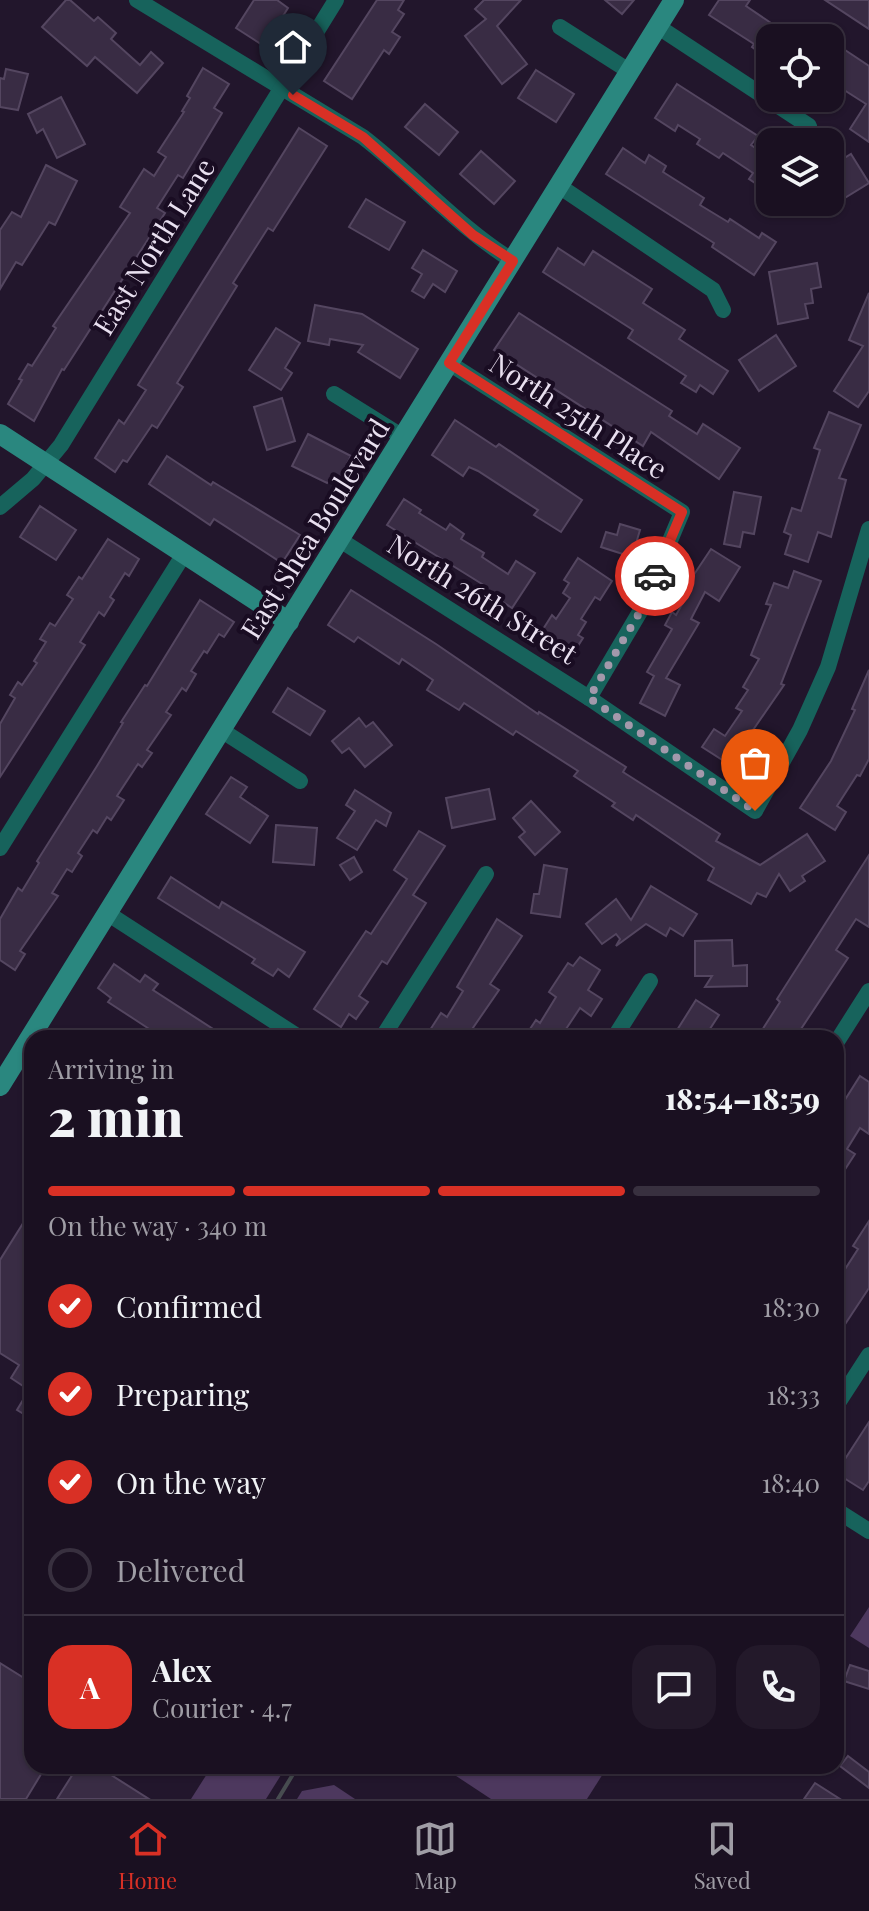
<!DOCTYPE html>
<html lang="en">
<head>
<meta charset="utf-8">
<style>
  body { margin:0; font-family:"Playfair Display",serif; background:#23192a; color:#f1f3f6; height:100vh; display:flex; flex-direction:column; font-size:30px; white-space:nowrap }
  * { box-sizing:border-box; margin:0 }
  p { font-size:26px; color:#9f9da5 }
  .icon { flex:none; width:44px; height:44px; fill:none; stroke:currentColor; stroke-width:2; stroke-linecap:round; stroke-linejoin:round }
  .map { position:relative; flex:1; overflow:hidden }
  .side { position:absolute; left:24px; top:1030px; width:820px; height:744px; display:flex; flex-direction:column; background:#1a1021; border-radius:24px; box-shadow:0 2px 6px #0004,0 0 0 2px #38303f }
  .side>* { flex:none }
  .controls { position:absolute; left:756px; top:24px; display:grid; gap:16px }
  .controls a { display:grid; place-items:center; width:88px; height:88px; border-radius:16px; background:#1a1021; box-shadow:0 2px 6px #0004,0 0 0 2px #38303f; font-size:40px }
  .pin { position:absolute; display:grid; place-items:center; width:68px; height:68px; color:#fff; margin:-82px -34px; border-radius:50% 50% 50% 0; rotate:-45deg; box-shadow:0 0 8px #0007 }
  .pin .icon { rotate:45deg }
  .courier { position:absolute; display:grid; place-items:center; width:80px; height:80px; margin:-40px; border:6px solid #d93025; border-radius:50%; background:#fff; color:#222; box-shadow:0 2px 10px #0007 }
  .head em { font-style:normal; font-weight:800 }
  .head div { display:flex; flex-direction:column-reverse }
  .head { display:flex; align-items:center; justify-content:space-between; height:136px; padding:0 24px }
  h1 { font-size:52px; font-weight:800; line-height:60px }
  .bar { display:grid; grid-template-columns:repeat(4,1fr); gap:12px 8px; align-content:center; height:96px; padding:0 24px }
  .bar i { height:10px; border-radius:6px; background:#38303f }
  .bar .active { background:#d93025 }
  .bar p { grid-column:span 4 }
  .line { display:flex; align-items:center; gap:20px; padding:0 24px; border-top:2px solid #38303f }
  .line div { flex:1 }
  .round { display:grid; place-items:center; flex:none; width:84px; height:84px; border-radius:24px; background:#23192a }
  ol { padding:0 24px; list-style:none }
  li { display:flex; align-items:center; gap:24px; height:88px }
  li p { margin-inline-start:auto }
  li .icon { padding:8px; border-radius:50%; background:#d93025; color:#fff; stroke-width:4 }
  li:last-child { color:#9f9da5 }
  li i { width:44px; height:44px; border:4px solid #38303f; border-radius:50% }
  .tab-bar { display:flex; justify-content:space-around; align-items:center; height:112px; border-top:2px solid #38303f; background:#1a1021; font-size:22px; color:#9f9da5 }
  .tab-bar a { display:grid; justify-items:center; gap:4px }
  .tab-bar .active { color:#d93025 }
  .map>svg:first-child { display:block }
</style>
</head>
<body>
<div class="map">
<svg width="869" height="1799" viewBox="0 0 869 1799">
  <rect width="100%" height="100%" fill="#22162c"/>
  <g fill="#4d385e">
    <polygon points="869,1607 869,1648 850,1636"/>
    <polygon points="212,1766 285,1766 286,1767 266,1799 191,1799"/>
    <polygon points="441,1766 608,1766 587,1799 491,1799"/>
    <polygon points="334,1785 355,1799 297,1799 302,1791"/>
  </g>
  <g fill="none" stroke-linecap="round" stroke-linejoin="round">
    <polyline stroke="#474c50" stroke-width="4" points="278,1799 298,1766"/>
  </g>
  <g fill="#392c44" stroke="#544660" stroke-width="2">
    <polygon points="66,0 70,0 94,21 98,17 116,33 111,39 140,65 151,52 163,63 137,93 95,57 87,66 42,27"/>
    <polygon points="254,0 277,0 288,8 264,46 236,28"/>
    <polygon points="377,0 404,0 398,10 404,14 392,32 400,37 389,54 384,50 352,99 324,81"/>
    <polygon points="484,0 521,0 497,26 527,64 502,84 465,36 486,19 475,9"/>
    <polygon points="605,0 634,0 622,14"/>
    <polygon points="719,0 750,0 746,6 793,38 770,38 770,60 752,47 754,44 709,15"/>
    <polygon points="825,0 869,0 869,29"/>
    <polygon points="830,40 869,66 869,142 850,129 866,104 830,81"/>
    <polygon points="203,68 229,84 214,108 222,113 183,178 178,175 157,208 165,213 64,370 62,369 34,421 8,404 22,380 19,379 28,364 32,366 56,328 53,326 130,213 120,207 144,169 154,176 166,157 158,152 184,112 182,111 190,98 187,96"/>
    <polygon points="6,69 28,74 18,110 0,107 0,78 4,79"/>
    <polygon points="536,70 574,94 556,122 518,98"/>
    <polygon points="677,84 758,136 751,145 770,158 770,193 749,179 753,173 723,153 719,158 697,144 700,139 678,125 675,131 655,118"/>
    <polygon points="61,97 85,144 57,158 43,129 37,133 28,114"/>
    <polygon points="425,104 458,132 439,155 405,127"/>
    <polygon points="299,128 327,146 273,231 268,228 233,283 237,286 177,383 183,387 157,428 152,425 127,462 123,460 115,472 95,458 119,420 124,424 146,390 138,385"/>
    <polygon points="623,148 645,163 649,155 666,166 663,172 704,198 700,205 728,222 730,219 759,238 762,233 776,242 754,275 712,247 714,243 606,174"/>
    <polygon points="481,151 515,181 494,204 460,174"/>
    <polygon points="851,154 869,183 830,207 830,167"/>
    <polygon points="46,165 77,181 55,225 49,222 22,265 16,262 0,289 0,230 12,212 21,217"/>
    <polygon points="366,199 405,222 389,250 349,227"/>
    <polygon points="558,248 584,265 593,251 652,289 643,303 685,330 679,339 728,371 713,394 700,385 696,392 681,383 686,376 628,338 633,330 543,272"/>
    <polygon points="423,250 457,271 445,292 433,284 424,298 412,291 422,274 412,268"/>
    <polygon points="817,263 821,287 811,289 813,303 805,304 808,318 778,324 769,272"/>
    <polygon points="869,293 869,391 858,407 834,391 863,346 849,340"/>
    <polygon points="315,305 362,314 418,349 400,378 358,352 363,345 330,339 329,345 308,341"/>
    <polygon points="519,313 672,411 669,416 697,434 703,424 740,448 719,479 651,432 643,446 494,350"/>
    <polygon points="276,328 300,343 285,368 292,373 281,390 249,370"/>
    <polygon points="776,335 796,366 759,391 739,360"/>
    <polygon points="282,398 295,441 267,450 254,407"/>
    <polygon points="829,412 861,425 839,478 846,480 831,537 818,532 808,562 785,554 791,535 784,532 792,508 801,511 820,450 814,448"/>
    <polygon points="455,420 496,447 499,444 582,500 561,532 534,515 538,510 478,471 469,467 463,476 432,455"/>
    <polygon points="308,434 351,456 339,480 331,476 327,483 292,466"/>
    <polygon points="167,456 211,485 213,482 300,535 282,563 214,519 210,525 149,484"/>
    <polygon points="734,492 761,497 754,534 743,532 740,547 724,544"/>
    <polygon points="404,499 421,510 419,513 446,530 450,524 464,534 461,539 484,553 482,557 508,574 516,561 535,573 512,608 480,587 482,584 387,525"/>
    <polygon points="40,506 76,530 56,560 20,537"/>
    <polygon points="620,524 640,530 632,557 601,547 606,532 617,535"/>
    <polygon points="108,539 139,559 129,576 125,573 110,597 114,600 104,616 99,612 80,642 85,645 0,777 0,724 15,698 10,695 18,682 22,685 37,663 34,661 46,642 40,639 50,623 55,626 73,599 67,595 79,577 82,579"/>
    <polygon points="711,549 740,567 719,601 705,592 691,619 699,623 666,678 680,685 665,716 640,703 654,676 647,672 672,629 665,625 672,612 676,615 693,585 689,582"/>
    <polygon points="578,558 612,581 600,600 595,597 581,619 586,622 578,635 583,638 572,655 540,634 552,615 556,619 570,598 563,593 569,583 564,580"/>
    <polygon points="794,571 821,581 781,684 784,685 751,733 758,738 738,770 702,747 714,729 725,736 742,711 736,708 748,690 743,687 759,659 751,655 771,605 766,604 774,583 788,588"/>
    <polygon points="351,590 436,644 538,714 539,712 626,767 623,772 720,834 716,841 760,865 807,834 825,861 802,876 805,881 790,891 779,874 766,897 757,893 751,904 708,880 714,868 636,815 633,820 612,806 615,803 574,776 578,771 516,731 513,735 464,703 459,710 427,690 433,680 402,659 399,664 358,637 354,642 328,625"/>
    <polygon points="200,600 234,622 224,637 219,634 207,653 204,651 191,671 196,674 186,691 182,688 166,712 171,715 147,750 152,753 142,767 138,764 117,796 124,800 111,820 107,817 97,833 93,830 78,853 82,856 72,872 67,869 52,893 58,896 20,951 25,954 15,970 0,960 0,919 18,888 22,891 39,863 37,861 97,766 123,723 121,722 145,685 147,686"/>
    <polygon points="869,670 869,759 860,776 857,775 837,806 846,812 835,830 800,808 831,761 855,710 852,709"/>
    <polygon points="288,688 325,711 310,735 273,712"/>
    <polygon points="359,718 366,727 373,722 392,745 365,767 349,748 342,753 332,741"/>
    <polygon points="231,777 247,787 240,797 268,816 250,843 206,814"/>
    <polygon points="489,789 495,819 452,828 446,798"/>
    <polygon points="355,790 391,813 386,826 376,820 357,850 337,838 355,811 346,805"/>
    <polygon points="531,801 560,832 535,855 519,837 525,832 513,818"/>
    <polygon points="276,825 317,828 314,865 273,862"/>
    <polygon points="419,831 445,846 413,895 426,903 387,964 382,961 359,996 368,1002 356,1019 349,1014 341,1027 314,1009 366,931 371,934 407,879 394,870"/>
    <polygon points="869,855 869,927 856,919 836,950 848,958 795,1038 757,1038 780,1002 777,999"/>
    <polygon points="354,857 362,872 350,880 340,865"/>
    <polygon points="544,865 567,869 560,917 531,913 534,894 539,894"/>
    <polygon points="171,877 219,908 222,902 305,952 289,977 278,969 273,976 252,963 255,959 158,898"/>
    <polygon points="651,886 697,914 683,936 670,928 666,936 646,924 616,946 620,939 616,934 602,944 586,924 616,899 631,920"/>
    <polygon points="497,919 522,936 490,984 499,990 466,1038 432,1038 435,1034 430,1030 441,1013 447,1017 463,991 457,987"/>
    <polygon points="732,940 733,966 747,965 747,986 705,987 712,976 695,976 695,941"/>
    <polygon points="580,957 600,970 588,990 602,999 591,1016 580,1008 560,1038 524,1038 536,1020 540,1023 556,997 549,992 568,963 573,966"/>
    <polygon points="114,964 140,982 145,975 158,984 153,990 227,1038 163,1038 134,1019 108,1002 111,998 98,988"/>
    <polygon points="696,1000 719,1015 704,1038 672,1038"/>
    <polygon points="860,1076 869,1082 869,1134 860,1128 847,1149 855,1154 844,1171 836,1166 836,1114"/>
    <polygon points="32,1209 32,1419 17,1410 29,1390 11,1378 19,1365 0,1353 0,1260"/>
    <polygon points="869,1221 869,1288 836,1338 836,1275 840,1277 858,1249 853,1246"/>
    <polygon points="869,1422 869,1481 863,1490 836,1473"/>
    <polygon points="0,1663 32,1683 32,1766 46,1766 26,1799 0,1799"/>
    <polygon points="850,1665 869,1671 869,1689 844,1681"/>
    <polygon points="848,1756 869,1772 869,1788 840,1766"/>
    <polygon points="78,1766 97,1766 149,1799 57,1799"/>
    <polygon points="815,1783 840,1799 804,1799"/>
  </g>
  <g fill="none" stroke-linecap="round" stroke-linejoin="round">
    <g stroke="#17635c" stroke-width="16">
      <path d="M137 0 363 137C415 177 457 226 513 261"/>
      <polyline points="657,26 809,126"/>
      <polyline points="560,27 629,71"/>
      <polyline points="559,186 713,290 723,310"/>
      <polyline points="449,363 682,512 641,610 589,698"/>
      <polyline points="334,394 403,437"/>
      <polyline points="0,507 33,479 61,445 336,0"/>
      <polyline points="340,540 589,698 755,811 800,730 828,667 869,529"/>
      <polyline points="221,730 300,781"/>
      <polyline points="0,848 184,554"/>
      <polyline points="107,913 300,1038"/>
      <polyline points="382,1038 486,874"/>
      <polyline points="614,1038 650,981"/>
      <polyline points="836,1043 869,991"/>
      <polyline points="836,1406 869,1355"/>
      <polyline points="836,1510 869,1531"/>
    </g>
    <g stroke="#2a877f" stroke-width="20">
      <polyline points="0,434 289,622"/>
      <polyline points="0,1086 674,0"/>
    </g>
  </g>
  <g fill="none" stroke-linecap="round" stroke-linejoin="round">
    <polyline stroke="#a399ab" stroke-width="8" stroke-dasharray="0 14.4" points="655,576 641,610 589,698 755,811"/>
    <polyline stroke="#d93025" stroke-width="10" points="293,95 363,137 473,235 513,261 449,363 682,512 655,576"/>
  </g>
  <g text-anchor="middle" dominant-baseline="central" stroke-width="8" stroke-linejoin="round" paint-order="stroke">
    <g font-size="28" fill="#e9e0f0" stroke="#190c22">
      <text transform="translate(153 246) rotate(-58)">East North Lane</text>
      <text transform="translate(579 415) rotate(33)">North 25th Place</text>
      <text transform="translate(314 528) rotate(-58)">East Shea Boulevard</text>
      <text transform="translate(483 598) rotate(32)">North 26th Street</text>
    </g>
  </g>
</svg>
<div class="controls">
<a><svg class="icon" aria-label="locate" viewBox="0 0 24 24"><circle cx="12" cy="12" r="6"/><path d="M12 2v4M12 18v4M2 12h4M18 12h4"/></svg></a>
<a><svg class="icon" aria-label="layers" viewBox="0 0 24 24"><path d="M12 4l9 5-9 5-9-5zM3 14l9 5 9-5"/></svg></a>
</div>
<div class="pin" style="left:755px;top:811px;background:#ea580c"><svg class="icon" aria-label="bag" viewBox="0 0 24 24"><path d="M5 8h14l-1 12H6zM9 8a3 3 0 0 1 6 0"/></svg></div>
<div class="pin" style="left:293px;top:95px;background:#1f2937"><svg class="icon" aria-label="home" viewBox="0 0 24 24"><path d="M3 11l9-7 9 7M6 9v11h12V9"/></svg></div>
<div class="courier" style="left:655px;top:576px"><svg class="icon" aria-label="car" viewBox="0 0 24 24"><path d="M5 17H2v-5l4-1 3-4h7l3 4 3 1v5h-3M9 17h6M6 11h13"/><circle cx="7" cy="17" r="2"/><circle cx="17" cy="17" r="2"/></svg></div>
<section class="side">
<div class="head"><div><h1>2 min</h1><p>Arriving in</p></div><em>18:54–18:59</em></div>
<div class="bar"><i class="active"></i><i class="active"></i><i class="active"></i><i></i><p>On the way · 340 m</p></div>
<ol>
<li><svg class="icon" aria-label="check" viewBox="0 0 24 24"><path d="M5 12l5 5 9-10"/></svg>Confirmed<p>18:30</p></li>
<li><svg class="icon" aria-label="check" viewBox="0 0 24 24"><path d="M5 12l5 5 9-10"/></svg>Preparing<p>18:33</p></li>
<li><svg class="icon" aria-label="check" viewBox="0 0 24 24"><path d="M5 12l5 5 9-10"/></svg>On the way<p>18:40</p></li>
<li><i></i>Delivered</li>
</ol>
<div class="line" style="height:144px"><b class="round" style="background:#d93025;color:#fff">A</b><div><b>Alex</b><p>Courier · 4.7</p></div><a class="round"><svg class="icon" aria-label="chat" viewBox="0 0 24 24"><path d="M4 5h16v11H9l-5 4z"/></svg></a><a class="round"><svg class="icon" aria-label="phone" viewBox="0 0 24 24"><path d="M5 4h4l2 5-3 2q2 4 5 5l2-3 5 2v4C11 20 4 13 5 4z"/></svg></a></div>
</section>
</div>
<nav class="tab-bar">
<a class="active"><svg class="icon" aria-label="home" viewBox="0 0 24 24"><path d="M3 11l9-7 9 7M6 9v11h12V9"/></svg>Home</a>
<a><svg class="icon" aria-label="map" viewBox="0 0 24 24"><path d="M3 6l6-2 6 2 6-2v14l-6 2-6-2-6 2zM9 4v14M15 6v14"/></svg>Map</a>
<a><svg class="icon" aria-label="saved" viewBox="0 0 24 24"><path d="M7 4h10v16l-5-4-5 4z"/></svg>Saved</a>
</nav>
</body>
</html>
